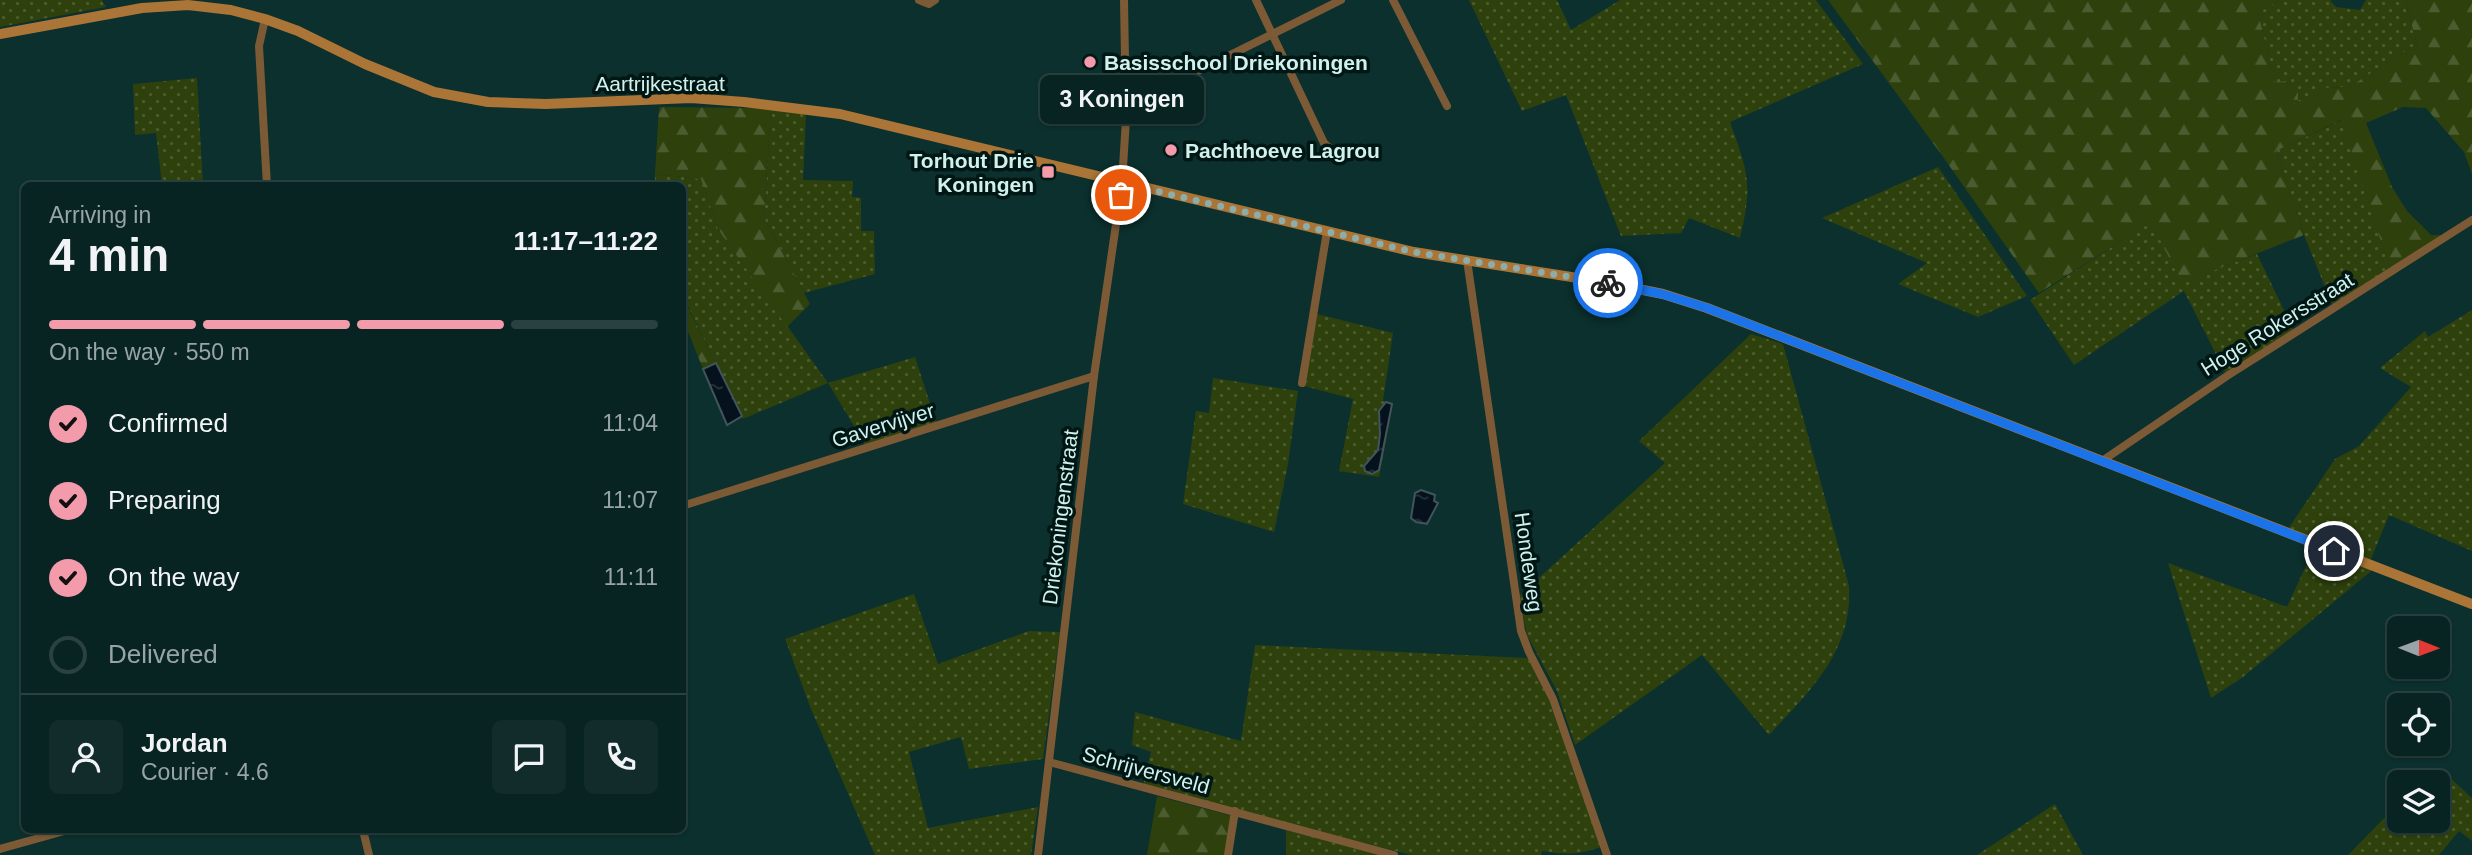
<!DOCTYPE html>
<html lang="en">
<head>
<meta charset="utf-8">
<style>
  body { margin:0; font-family:Helvetica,sans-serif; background:#112c2a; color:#f1f3f6; height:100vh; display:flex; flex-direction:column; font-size:26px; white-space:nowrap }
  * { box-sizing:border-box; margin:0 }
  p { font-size:23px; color:#98a4a5 }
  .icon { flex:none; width:38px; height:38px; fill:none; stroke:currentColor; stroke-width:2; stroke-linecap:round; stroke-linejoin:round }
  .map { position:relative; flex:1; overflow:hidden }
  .sheet { position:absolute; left:21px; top:182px; width:665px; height:651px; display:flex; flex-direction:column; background:#082422; border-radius:10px; box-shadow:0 2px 5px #0004,0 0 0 2px #294140 }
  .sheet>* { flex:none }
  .needle { width:46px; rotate:91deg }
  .controls { position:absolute; left:2387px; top:616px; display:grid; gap:14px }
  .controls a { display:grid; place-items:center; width:63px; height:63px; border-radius:10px; background:#082422; box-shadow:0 2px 5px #0004,0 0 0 2px #294140; font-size:35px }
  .pin { position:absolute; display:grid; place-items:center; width:60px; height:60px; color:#fff; margin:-30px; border:4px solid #fff; border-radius:50%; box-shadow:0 2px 7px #0007 }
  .courier { position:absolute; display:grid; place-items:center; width:70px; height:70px; margin:-35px; border:5px solid #1a73e8; border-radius:50%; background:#fff; color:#222; box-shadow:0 2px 9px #0007 }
  .bubble { position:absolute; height:49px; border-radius:10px; background:#082422; box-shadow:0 2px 5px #0004,0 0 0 2px #294140; font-size:23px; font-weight:600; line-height:49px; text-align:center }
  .summary em { font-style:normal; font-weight:600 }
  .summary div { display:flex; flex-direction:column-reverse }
  .summary { display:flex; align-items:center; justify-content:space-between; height:119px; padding:0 28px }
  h1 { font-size:46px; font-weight:600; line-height:52px }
  .bar { display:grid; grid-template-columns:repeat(4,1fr); gap:10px 7px; align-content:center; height:84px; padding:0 28px }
  .bar i { height:9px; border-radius:5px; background:#294140 }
  .bar .selected { background:#f39aab }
  .bar p { grid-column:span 4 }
  .line { display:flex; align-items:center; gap:18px; padding:0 28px; border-top:2px solid #294140 }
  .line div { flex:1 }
  .round { display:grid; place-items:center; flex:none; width:74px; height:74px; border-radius:10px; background:#112c2a }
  ol { padding:0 28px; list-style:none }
  li { display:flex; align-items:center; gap:21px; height:77px }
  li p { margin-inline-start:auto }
  li .icon { padding:7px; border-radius:50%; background:#f39aab; color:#111; stroke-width:4 }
  li:last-child { color:#98a4a5 }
  li i { width:38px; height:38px; border:4px solid #294140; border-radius:50% }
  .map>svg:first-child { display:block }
</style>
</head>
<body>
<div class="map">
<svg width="2472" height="855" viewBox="0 0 2472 855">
  <defs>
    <pattern id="grass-dots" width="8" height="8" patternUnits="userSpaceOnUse" patternTransform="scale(1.75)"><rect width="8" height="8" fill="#2e410c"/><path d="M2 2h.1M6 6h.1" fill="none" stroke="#4b5d30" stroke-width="1.8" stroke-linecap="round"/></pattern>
    <pattern id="forest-firs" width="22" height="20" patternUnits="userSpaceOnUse" patternTransform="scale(1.75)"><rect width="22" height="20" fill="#2e410c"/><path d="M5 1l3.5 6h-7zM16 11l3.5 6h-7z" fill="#4b5d30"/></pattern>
    <pattern id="water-ripples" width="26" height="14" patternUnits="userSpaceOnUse" patternTransform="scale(1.75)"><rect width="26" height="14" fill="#05111c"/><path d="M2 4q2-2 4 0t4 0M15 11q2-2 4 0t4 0" fill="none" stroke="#28343d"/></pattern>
  </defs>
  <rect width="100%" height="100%" fill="#0b302d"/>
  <g fill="url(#grass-dots)">
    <polygon points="0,0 102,0 106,7 0,27"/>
    <path d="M1469 0H1557L1571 30 1620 0H1816L1863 64 1730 122C1748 172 1753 184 1740 238L1689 218 1681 233 1621 236 1566 95 1522 111Z"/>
    <polygon points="2279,0 2330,0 2336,7 2360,10 2366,0 2405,0 2417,44 2349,87 2324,88 2308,102 2298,102 2275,83 2258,13"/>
    <polygon points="197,78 203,185 162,185 156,133 135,135 133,84"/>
    <polygon points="771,108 806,114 803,180 853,181 852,197 861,198 861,231 874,231 875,274 804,293 764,218"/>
    <polygon points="2342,120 2391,272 2334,309 2304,235 2276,151"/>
    <polygon points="1938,167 2027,296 1978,317 1898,284 1927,263 1822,218"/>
    <polygon points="655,174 701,179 718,229 828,383 915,357 936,422 865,444 828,383 743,419 683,296 682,186 655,185"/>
    <polygon points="2152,221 2182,282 2257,254 2295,333 2227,376 2184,291 2074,365 2030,300"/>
    <polygon points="2472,310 2472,551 2389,515 2369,564 2376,567 2243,677 2211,698 2168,563 2287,607 2316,544 2286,532 2335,459 2359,446 2411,387 2380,368 2425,331 2428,337"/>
    <polygon points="1317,314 1393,333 1383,401 1393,403 1379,477 1339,471 1353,399 1304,386"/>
    <path d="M1751 334 1783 344 1849 586C1853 651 1810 691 1769 735L1702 655 1575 745 1557 691 1527 635 1519 596 1665 463 1639 441Z"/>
    <polygon points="1213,378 1298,391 1288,464 1274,532 1183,504 1196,411 1209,413"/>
    <polygon points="914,594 938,664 1029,631 1060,632 1043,759 969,769 961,737 909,752 928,828 1038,807 1031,855 875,855 811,709 785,639"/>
    <path d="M1255 645 1528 658 1544 686 1601 847C1577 855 1567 855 1542 851L1541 855H1411L1143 785 1151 752 1132 745 1135 712 1241 741Z"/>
    <polygon points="2447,775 2472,798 2472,841 2459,831 2439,855 2348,855 2399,803 2399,821 2438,821 2438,787"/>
    <polygon points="2055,804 2083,855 1977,855"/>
    <polygon points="1286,830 1383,855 1286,855"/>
  </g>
  <g fill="url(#forest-firs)">
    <polygon points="1828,0 2279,0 2258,13 2275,82 2289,81 2298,93 2298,101 2308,102 2323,88 2349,87 2417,44 2405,0 2472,0 2472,174 2464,152 2426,108 2403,107 2366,123 2392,187 2407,211 2431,235 2451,235 2391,272 2341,120 2276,151 2304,235 2182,283 2151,222 2039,293 1941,154"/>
    <polygon points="659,107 771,108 764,218 810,304 787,327 718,229 701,179 655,174"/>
    <polygon points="682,296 716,363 703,369 683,319"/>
    <polygon points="1157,796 1232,816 1225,855 1147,855"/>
  </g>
  <g fill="url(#water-ripples)" stroke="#42545b" stroke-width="2">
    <polygon points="716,363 742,416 727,425 703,369"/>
    <polygon points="1386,402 1392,404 1379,470 1372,474 1365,471 1364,466 1378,450 1380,434 1379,411"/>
    <polygon points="1421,490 1435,495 1434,501 1438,503 1427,524 1416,522 1411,518 1415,493"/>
  </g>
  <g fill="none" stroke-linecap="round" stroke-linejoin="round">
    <g stroke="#7c5a36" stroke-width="8">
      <polyline points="919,0 929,4 935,0"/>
      <polyline points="1256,0 1324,143 1338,156"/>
      <polyline points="1393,0 1447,106"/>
      <polyline points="265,19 259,46 267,186"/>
      <polyline points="1126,119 1141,101 1162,89 1341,0"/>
      <polyline points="1467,260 1521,631 1529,652 1553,699 1607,855"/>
      <polyline points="1302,383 1327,231"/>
      <polyline points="2102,461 2227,376 2472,220"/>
      <polyline points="682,506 1094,376"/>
      <polyline points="1049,762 1394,855"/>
      <polyline points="363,830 369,855"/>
      <polyline points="0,849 68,830"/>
      <polyline points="1038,855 1094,376 1122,183 1126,119 1124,0"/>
      <polyline points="1228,855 1235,811"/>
    </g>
    <polyline stroke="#aa7537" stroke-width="10" points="0,34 142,8 188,5 231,10 265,19 298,31 365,64 434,92 488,102 546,104 691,98 744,102 840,114 1414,252 1603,282 1663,294 1707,308 2472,604"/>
  </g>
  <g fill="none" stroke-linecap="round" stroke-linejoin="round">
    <polyline stroke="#8cadaa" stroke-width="7" stroke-dasharray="0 12.6" points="1121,195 1122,183 1414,252 1608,283"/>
    <polyline stroke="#1a73e8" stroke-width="9" points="1608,283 1662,294 1707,308 2334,551"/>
  </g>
  <g fill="#f39aab" stroke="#001715" stroke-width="2.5">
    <circle cx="1090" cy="62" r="7"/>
    <circle cx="1171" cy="150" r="7"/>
    <rect x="1041" y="165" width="14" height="14" rx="3.5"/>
  </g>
  <g text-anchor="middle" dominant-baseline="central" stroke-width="7" stroke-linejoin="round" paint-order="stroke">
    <g font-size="21" font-weight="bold" fill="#d1f1ed" stroke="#001715" text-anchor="start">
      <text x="1104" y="62">Basisschool Driekoningen</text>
      <text x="1185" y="150">Pachthoeve Lagrou</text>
      <text x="1034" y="160" text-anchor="end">Torhout Drie<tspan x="1034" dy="24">Koningen</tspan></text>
    </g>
    <g font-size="21" fill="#d1f1ed" stroke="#001715">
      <text x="660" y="83">Aartrijkestraat</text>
      <text transform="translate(2277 324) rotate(-32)">Hoge Rokersstraat</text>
      <text transform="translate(883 425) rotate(-17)">Gavervijver</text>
      <text transform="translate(1060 517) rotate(-83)">Driekoningenstraat</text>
      <text transform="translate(1529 562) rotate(82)">Hondeweg</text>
      <text transform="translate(1146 770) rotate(15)">Schrijversveld</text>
    </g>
  </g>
</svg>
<div class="controls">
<a><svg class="needle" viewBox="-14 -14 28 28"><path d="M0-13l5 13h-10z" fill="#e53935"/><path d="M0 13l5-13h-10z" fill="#98a4a5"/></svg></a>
<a><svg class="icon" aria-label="locate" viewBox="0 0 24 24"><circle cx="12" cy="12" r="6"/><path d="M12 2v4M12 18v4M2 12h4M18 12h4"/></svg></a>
<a><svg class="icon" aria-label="layers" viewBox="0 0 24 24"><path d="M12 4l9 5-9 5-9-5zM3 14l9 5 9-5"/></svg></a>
</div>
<div class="pin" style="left:1121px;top:195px;background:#ea580c"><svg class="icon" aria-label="bag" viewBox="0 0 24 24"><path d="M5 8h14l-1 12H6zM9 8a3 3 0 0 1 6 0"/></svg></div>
<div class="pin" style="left:2334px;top:551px;background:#1f2937"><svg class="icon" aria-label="home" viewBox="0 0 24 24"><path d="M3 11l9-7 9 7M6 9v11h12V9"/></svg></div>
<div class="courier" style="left:1608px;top:283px"><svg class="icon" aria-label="bike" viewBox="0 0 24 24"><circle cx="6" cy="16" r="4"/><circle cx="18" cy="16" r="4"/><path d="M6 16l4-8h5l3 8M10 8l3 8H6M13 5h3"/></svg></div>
<div class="bubble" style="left:1040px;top:75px;width:164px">3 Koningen</div>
<section class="sheet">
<div class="summary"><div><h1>4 min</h1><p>Arriving in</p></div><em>11:17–11:22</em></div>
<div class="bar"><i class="selected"></i><i class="selected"></i><i class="selected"></i><i></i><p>On the way · 550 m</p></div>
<ol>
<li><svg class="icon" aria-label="check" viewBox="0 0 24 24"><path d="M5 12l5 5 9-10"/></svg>Confirmed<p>11:04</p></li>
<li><svg class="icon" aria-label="check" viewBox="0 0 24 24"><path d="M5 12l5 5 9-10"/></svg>Preparing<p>11:07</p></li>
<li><svg class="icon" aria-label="check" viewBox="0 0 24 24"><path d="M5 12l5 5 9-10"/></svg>On the way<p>11:11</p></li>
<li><i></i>Delivered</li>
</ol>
<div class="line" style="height:126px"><a class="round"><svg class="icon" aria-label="person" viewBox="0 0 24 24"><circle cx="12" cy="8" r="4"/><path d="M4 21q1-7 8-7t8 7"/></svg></a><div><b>Jordan</b><p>Courier · 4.6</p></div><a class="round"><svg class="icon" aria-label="chat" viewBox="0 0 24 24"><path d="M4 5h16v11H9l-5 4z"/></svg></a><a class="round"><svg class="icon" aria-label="phone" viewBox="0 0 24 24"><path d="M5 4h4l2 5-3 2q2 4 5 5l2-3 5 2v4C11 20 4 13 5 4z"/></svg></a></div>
</section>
</div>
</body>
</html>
